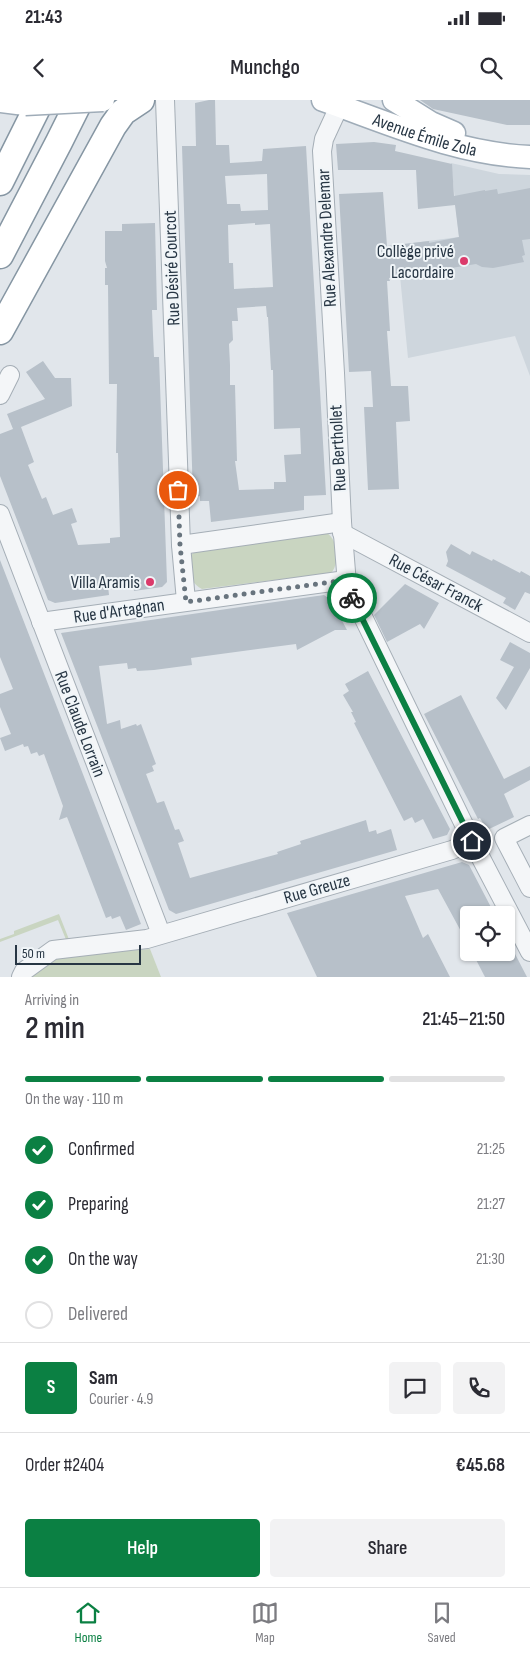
<!DOCTYPE html>
<html lang="en">
<head>
<meta charset="utf-8">
<style>
  body { margin:0; font-family:"Sofia Sans Condensed",sans-serif; background:#f2f2f3; color:#2b2b33; height:100vh; display:flex; flex-direction:column; font-size:19px; white-space:nowrap }
  * { box-sizing:border-box; margin:0 }
  p { font-size:16px; color:#7c7c81 }
  .icon { flex:none; width:28px; height:28px; fill:none; stroke:currentColor; stroke-width:2; stroke-linecap:round; stroke-linejoin:round }
  .map { position:relative; height:877px; overflow:hidden }
  .side { display:flex; flex-direction:column; background:#fff; flex:1 }
  .side>* { flex:none }
  .fabs { position:absolute; left:460px; top:806px; display:grid; gap:10px }
  .fabs a { display:grid; place-items:center; width:55px; height:55px; border-radius:5px; background:#fff; box-shadow:0 1px 4px #0004; font-size:25px }
  .scale { position:absolute; left:15px; bottom:12px; width:126px; box-sizing:border-box; padding-left:5px; border:2px solid #273644; border-top:0; font-size:14px; line-height:18px; white-space:nowrap; color:#273644; -webkit-text-stroke:4px #f0f5f8; paint-order:stroke }
  .pin { position:absolute; display:grid; place-items:center; width:42px; height:42px; color:#fff; margin:-21px; border:2px solid #fff; border-radius:50%; box-shadow:0 1px 5px #0007 }
  .courier { position:absolute; display:grid; place-items:center; width:50px; height:50px; margin:-25px; border:4px solid #0b8043; border-radius:50%; background:#fff; color:#222; box-shadow:0 1px 6px #0007 }
  .overview em { font-style:normal; font-weight:600 }
  .overview div { display:flex; flex-direction:column-reverse }
  .overview { display:flex; align-items:center; justify-content:space-between; height:85px; padding:0 25px }
  h1 { font-size:32px; font-weight:600; line-height:38px }
  .bar { display:grid; grid-template-columns:repeat(4,1fr); gap:8px 5px; align-content:center; height:60px; padding:0 25px }
  .bar i { height:6px; border-radius:4px; background:#e1e1e2 }
  .bar .on { background:#0b8043 }
  .bar p { grid-column:span 4 }
  .line { display:flex; align-items:center; gap:12px; padding:0 25px; border-top:1px solid #e1e1e2 }
  .line div { flex:1 }
  .round { display:grid; place-items:center; flex:none; width:52px; height:52px; border-radius:5px; background:#f2f2f3 }
  ol { padding:0 25px; list-style:none }
  li { display:flex; align-items:center; gap:15px; height:55px }
  li p { margin-inline-start:auto }
  li .icon { padding:5px; border-radius:50%; background:#0b8043; color:#fff; stroke-width:4 }
  li:last-child { color:#7c7c81 }
  li i { width:28px; height:28px; border:2px solid #e1e1e2; border-radius:50% }
  .button { display:flex; gap:10px; margin-top:auto; padding:10px 25px }
  .button a { flex:1; height:58px; border-radius:5px; background:#0b8043; color:#fff; font-size:20px; font-weight:600; line-height:58px; text-align:center }
  .button a+a { background:#f2f2f3; color:#2b2b33 }
  .status { display:flex; justify-content:space-between; align-items:center; height:35px; padding:0 25px; background:#fff; direction:ltr }
  .status svg { height:14px; fill:currentColor }
  header { display:flex; justify-content:space-between; align-items:center; height:65px; padding:0 25px; background:#fff; font-size:22px; font-weight:600 }
  .dock { display:flex; justify-content:space-around; align-items:center; height:70px; border-top:1px solid #e1e1e2; background:#fff; font-size:14px; color:#7c7c81 }
  .dock a { display:grid; justify-items:center; gap:2px }
  .dock .on { color:#0b8043 }
  .map>svg:first-child { display:block }
</style>
</head>
<body>
<div class="status"><b>21:43</b><svg viewBox="0 0 49 12"><path d="M0 12V9h3v3zM5 12V6h3v6zM10 12V3h3v9zM15 12V0h3v12zM26 1h20v11H26zM47 4h2v5h-2z"/></svg></div>
<header><svg class="icon" aria-label="back" viewBox="0 0 24 24"><path d="M15 5l-7 7 7 7"/></svg>Munchgo<svg class="icon" aria-label="search" viewBox="0 0 24 24"><circle cx="10" cy="10" r="6"/><path d="M15 15l6 6"/></svg></header>
<div class="map">
<svg width="530" height="877" viewBox="0 0 530 877">
  <rect width="100%" height="100%" fill="#e1e6eb"/>
  <polygon fill="#ced6dd" points="451,63 499,74 530,75 530,276 515,236 408,258 397,145 459,137"/>
  <g fill="#c9d5c1">
    <path d="M327 433C338 440 340 463 331 473L202 489C188 482 188 467 192 454L199 449Z"/>
    <polygon points="59,814 70,842 67,842 58,820 0,842 0,839 14,834 14,831"/>
    <polygon points="150,849 161,877 31,877 54,857"/>
  </g>
  <g fill="#b7c0c9" fill-rule="evenodd">
    <path d="M209 0H215L216 45H229L230 63 262 61 263 49 306 46 326 395 304 396V410L211 422 209 401H200V396L193 397 182 46H196L195 3ZM267 74 268 110 241 111 240 104H227L225 76ZM255 123V125L270 124 273 187 234 189 233 163H229L228 125ZM266 206 267 217H268L271 270H273L274 329 300 328 301 354 284 355 286 382H274V389L239 390 235 361H237L235 285H230V265L229 244 233 240 232 221H238L237 208Z"/>
    <polygon points="420,0 530,0 530,25 507,25 433,9"/>
    <polygon points="374,42 396,45 395,51 452,64 454,96 485,90 485,91 497,89 498,94 530,88 530,139 522,140 525,155 522,156 524,162 493,168 482,167 476,164 389,178 390,181 387,181 390,231 387,231 391,286 408,286 410,321 396,322 399,389 368,390 364,307 373,307 371,271 349,272 339,94 383,92 387,146 429,141 429,143 459,137 455,105 418,109 416,70 338,70 336,44"/>
    <polygon points="155,123 157,210 152,210 153,235 154,257 159,257 167,482 162,487 134,491 133,483 108,486 109,495 55,503 48,500 0,376 0,334 13,329 7,314 45,299 26,272 43,261 55,278 71,278 72,306 21,327 34,362 28,365 42,399 46,397 53,415 72,408 77,422 71,424 78,445 110,443 110,438 120,437 118,353 116,353 117,284 109,284 108,185 105,185 105,168 107,168 105,161 105,131 122,131 122,124"/>
    <polygon points="451,444 470,455 472,451 492,461 493,459 520,473 521,471 530,476 530,494 525,492 515,510 503,503 506,498 446,466 448,461 446,452"/>
    <polygon points="0,460 141,824 126,830 120,816 112,819 111,816 106,818 67,717 59,720 63,706 44,654 39,656 37,652 31,654 28,646 24,647 23,644 5,651 0,638 11,634 0,607 0,594 13,589 0,557"/>
    <polygon points="405,484 439,503 424,529 420,524 387,542 374,515"/>
    <polygon points="324,495 331,500 347,530 335,530 297,550 296,544 191,558 192,565 154,570 137,571 136,568 128,569 127,563 99,566 107,624 120,620 121,629 136,624 137,626 141,624 156,664 152,666 154,671 146,674 157,703 164,701 175,730 179,729 184,741 178,743 190,778 278,754 277,752 301,744 300,741 313,737 366,720 369,732 376,730 377,734 391,729 397,750 176,814 169,810 61,533"/>
    <polygon points="510,542 530,553 530,568 506,610 496,598 514,567 500,560"/>
    <polygon points="368,571 450,729 447,735 433,739 423,719 415,723 412,717 404,721 354,623 356,622 351,612 353,612 343,595 349,591 345,584"/>
    <polygon points="461,595 504,679 530,666 530,680 504,694 514,717 487,730 480,718 478,719 424,614"/>
    <polygon points="462,762 469,765 495,815 469,815 469,846 438,789 405,796 423,838 428,834 450,877 317,877 287,813"/>
    <polygon points="472,852 514,852 527,877 485,877"/>
  </g>
  <g fill="none" stroke-linecap="round" stroke-linejoin="round">
    <defs>
      <g id="minor">
        <polyline points="165,0 181,445 186,501"/>
        <polyline points="342,0 324,39 322,51 335,273 342,422 347,484 472,741 530,852"/>
        <polyline points="0,295 10,275"/>
        <polyline points="0,414 161,834"/>
        <polyline points="342,433 530,533"/>
        <polyline points="181,445 342,422"/>
        <polyline points="41,522 346,480"/>
        <polyline points="530,725 504,738 530,788"/>
        <polyline points="21,877 24,871 53,850 147,839 452,750 472,741"/>
      </g>
      <g id="major">
        <path id="s1" d="M323 0C391 24 457 54 530 57"/>
        <polyline points="394,0 431,23 454,33"/>
        <polyline points="0,1 25,4"/>
      </g>
      <g id="highway">
        <polyline points="0,82 41,0"/>
        <polyline points="0,155 59,42 80,0"/>
        <polyline points="0,231 113,26 123,12 141,0"/>
      </g>
    </defs>
    <use href="#minor" stroke="#a5aeb6" stroke-width="20"/>
    <use href="#major" stroke="#9facb8" stroke-width="25"/>
    <use href="#highway" stroke="#8696a3" stroke-width="29"/>
    <use href="#minor" stroke="#f4f6f8" stroke-width="18"/>
    <use href="#major" stroke="#fff" stroke-width="22"/>
    <use href="#highway" stroke="#fff" stroke-width="26"/>
    <defs>
      <polyline id="major-bridge" points="25,4 103,0"/>
    </defs>
    <use href="#major-bridge" stroke="#9facb8" stroke-width="25" stroke-linecap="butt"/>
    <use href="#major-bridge" stroke="#fff" stroke-width="22"/>
  </g>
  <g fill="none" stroke-linecap="round" stroke-linejoin="round">
    <polyline stroke="#68747e" stroke-width="5" stroke-dasharray="0 9" points="178,390 180,445 186,502 346,480 352,498"/>
    <polyline stroke="#0b8043" stroke-width="6" points="352,498 472,741"/>
  </g>
  <g fill="#db3a6b" stroke="#f0f5f8" stroke-width="2">
    <circle cx="464" cy="161" r="5"/>
    <circle cx="150" cy="482" r="5"/>
  </g>
  <g text-anchor="middle" dominant-baseline="central" stroke-width="4" stroke-linejoin="round" paint-order="stroke">
    <g font-size="18" fill="#273644" stroke="#f0f5f8">
      <text stroke="none"><textPath href="#s1" startOffset="108">Avenue Émile Zola</textPath></text>
      <text transform="translate(327 138) rotate(-93)">Rue Alexandre Delemar</text>
      <text transform="translate(172 168) rotate(-92)">Rue Désiré Courcot</text>
      <text transform="translate(338 348) rotate(-93)">Rue Berthollet</text>
      <text transform="translate(436 483) rotate(28)">Rue César Franck</text>
      <text transform="translate(119 511) rotate(-8)">Rue d'Artagnan</text>
      <text transform="translate(80 624) rotate(69)">Rue Claude Lorrain</text>
      <text transform="translate(317 789) rotate(-16)">Rue Greuze</text>
    </g>
    <g font-size="18" fill="#273644" stroke="#f0f5f8" text-anchor="end">
      <text x="454" y="151">Collège privé<tspan x="454" dy="21">Lacordaire</tspan></text>
      <text x="140" y="482">Villa Aramis</text>
    </g>
  </g>
</svg>
<div class="fabs">
<a><svg class="icon" aria-label="locate" viewBox="0 0 24 24"><circle cx="12" cy="12" r="6"/><path d="M12 2v4M12 18v4M2 12h4M18 12h4"/></svg></a>
</div>
<div class="scale">50 m</div>
<div class="pin" style="left:178px;top:390px;background:#ea580c"><svg class="icon" aria-label="bag" viewBox="0 0 24 24"><path d="M5 8h14l-1 12H6zM9 8a3 3 0 0 1 6 0"/></svg></div>
<div class="pin" style="left:472px;top:741px;background:#1f2937"><svg class="icon" aria-label="home" viewBox="0 0 24 24"><path d="M3 11l9-7 9 7M6 9v11h12V9"/></svg></div>
<div class="courier" style="left:352px;top:498px"><svg class="icon" aria-label="bike" viewBox="0 0 24 24"><circle cx="6" cy="16" r="4"/><circle cx="18" cy="16" r="4"/><path d="M6 16l4-8h5l3 8M10 8l3 8H6M13 5h3"/></svg></div>
</div>
<section class="side">
<div class="overview"><div><h1>2 min</h1><p>Arriving in</p></div><em>21:45–21:50</em></div>
<div class="bar"><i class="on"></i><i class="on"></i><i class="on"></i><i></i><p>On the way · 110 m</p></div>
<ol>
<li><svg class="icon" aria-label="check" viewBox="0 0 24 24"><path d="M5 12l5 5 9-10"/></svg>Confirmed<p>21:25</p></li>
<li><svg class="icon" aria-label="check" viewBox="0 0 24 24"><path d="M5 12l5 5 9-10"/></svg>Preparing<p>21:27</p></li>
<li><svg class="icon" aria-label="check" viewBox="0 0 24 24"><path d="M5 12l5 5 9-10"/></svg>On the way<p>21:30</p></li>
<li><i></i>Delivered</li>
</ol>
<div class="line" style="height:90px"><b class="round" style="background:#0b8043;color:#fff">S</b><div><b>Sam</b><p>Courier · 4.9</p></div><a class="round"><svg class="icon" aria-label="chat" viewBox="0 0 24 24"><path d="M4 5h16v11H9l-5 4z"/></svg></a><a class="round"><svg class="icon" aria-label="phone" viewBox="0 0 24 24"><path d="M5 4h4l2 5-3 2q2 4 5 5l2-3 5 2v4C11 20 4 13 5 4z"/></svg></a></div>
<div class="line" style="height:65px"><div>Order #2404</div><b>€45.68</b></div>
<div class="button"><a>Help</a><a>Share</a></div>
</section>
<nav class="dock">
<a class="on"><svg class="icon" aria-label="home" viewBox="0 0 24 24"><path d="M3 11l9-7 9 7M6 9v11h12V9"/></svg>Home</a>
<a><svg class="icon" aria-label="map" viewBox="0 0 24 24"><path d="M3 6l6-2 6 2 6-2v14l-6 2-6-2-6 2zM9 4v14M15 6v14"/></svg>Map</a>
<a><svg class="icon" aria-label="saved" viewBox="0 0 24 24"><path d="M7 4h10v16l-5-4-5 4z"/></svg>Saved</a>
</nav>
</body>
</html>
